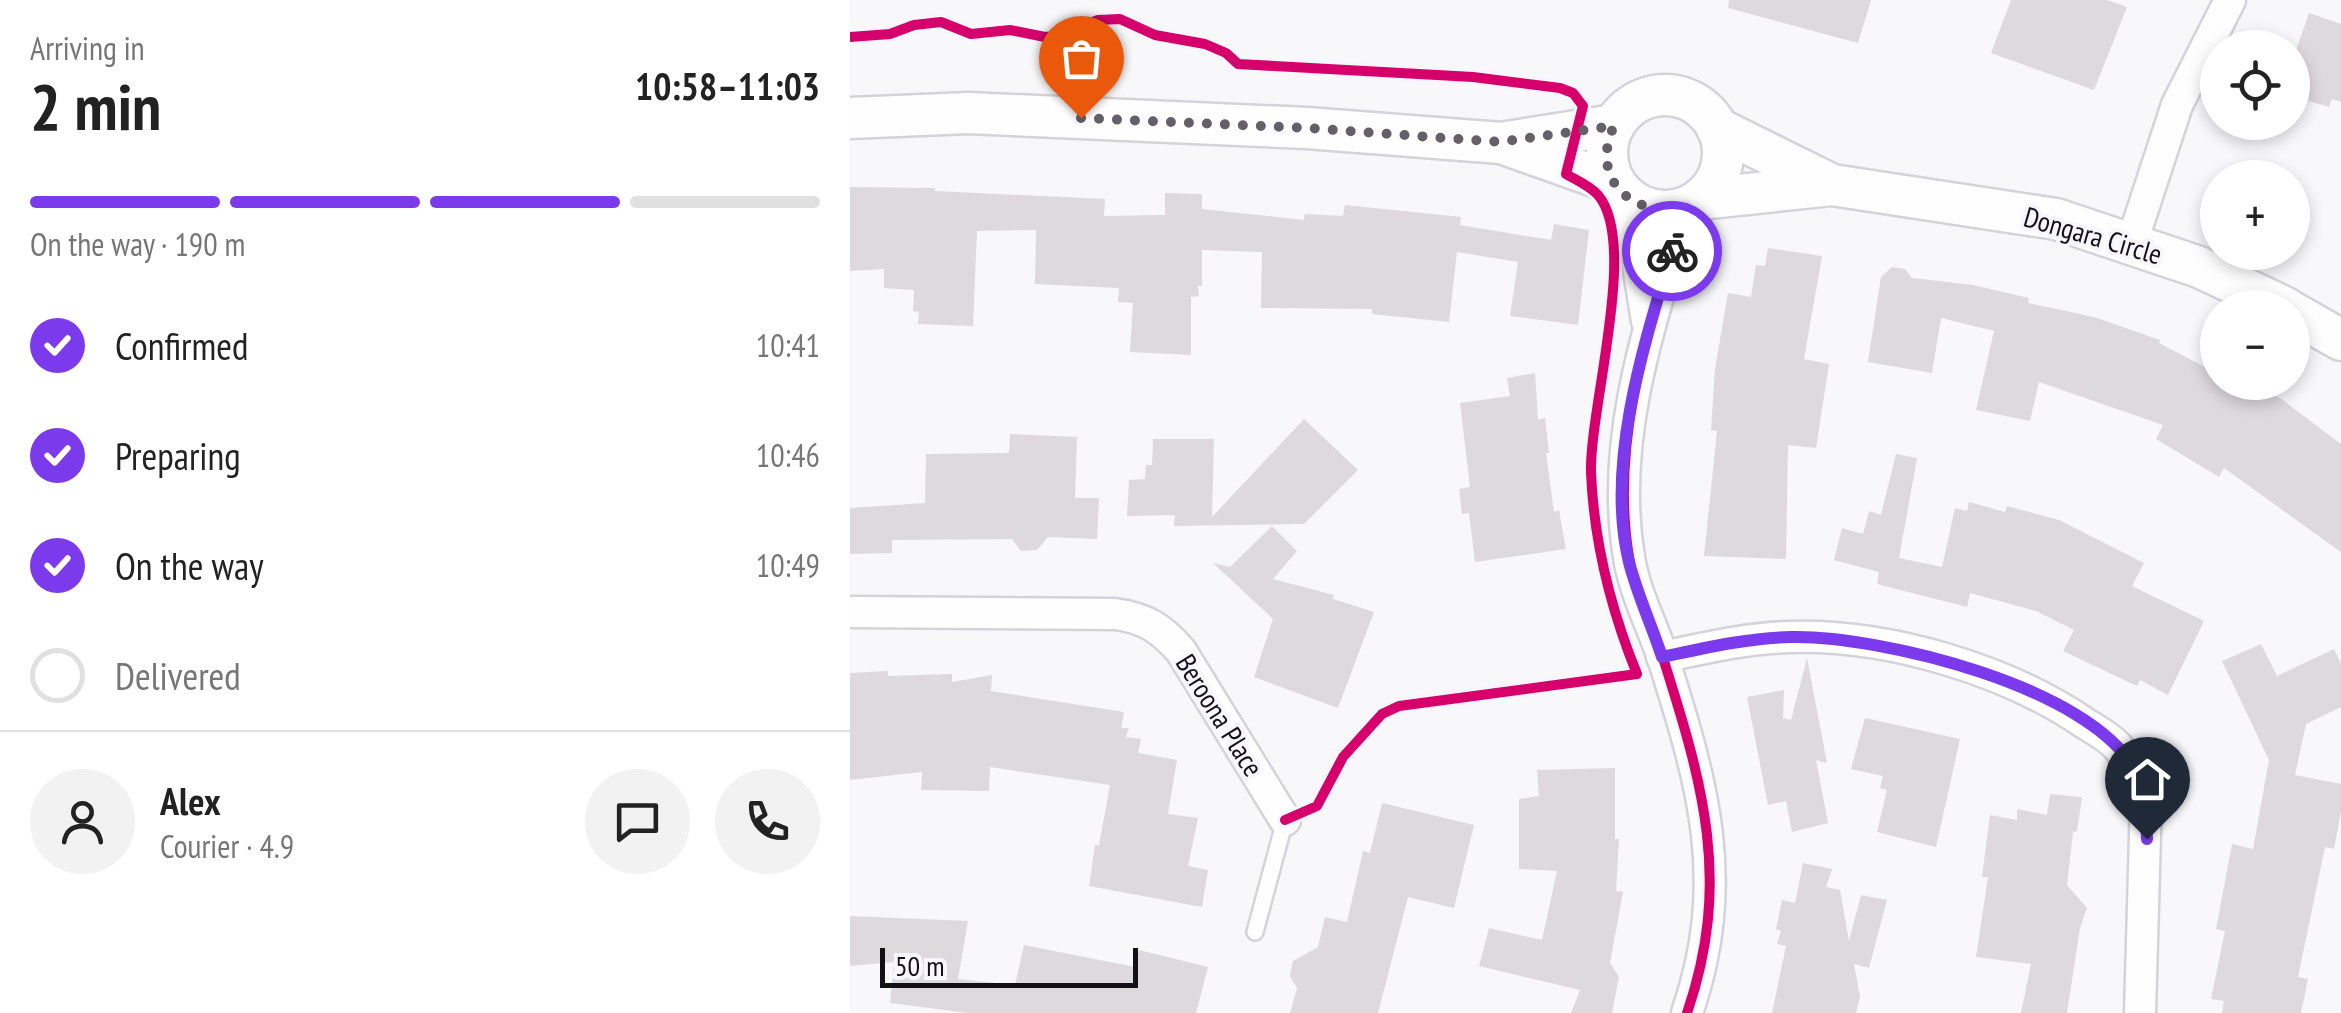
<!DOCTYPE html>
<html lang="en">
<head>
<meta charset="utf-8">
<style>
  body { margin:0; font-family:"PT Sans Narrow",sans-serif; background:#f2f2f2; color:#222; height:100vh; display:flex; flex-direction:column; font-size:38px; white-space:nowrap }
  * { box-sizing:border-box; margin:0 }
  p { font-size:32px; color:#767676 }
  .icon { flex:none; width:55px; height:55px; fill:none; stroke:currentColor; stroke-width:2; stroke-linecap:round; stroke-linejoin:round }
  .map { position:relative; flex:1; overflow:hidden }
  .side { display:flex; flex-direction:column; background:#fff; width:850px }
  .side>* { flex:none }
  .tools { position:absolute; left:1350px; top:30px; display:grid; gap:20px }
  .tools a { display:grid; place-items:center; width:110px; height:110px; border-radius:50%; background:#fff; box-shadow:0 5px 15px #0003; font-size:50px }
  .scale { position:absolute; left:30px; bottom:25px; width:258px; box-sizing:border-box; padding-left:10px; border:5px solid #131018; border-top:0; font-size:28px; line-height:35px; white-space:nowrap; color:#131018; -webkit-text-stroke:8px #f7f6fb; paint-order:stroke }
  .pin { position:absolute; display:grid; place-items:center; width:85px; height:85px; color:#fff; margin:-102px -42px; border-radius:50% 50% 50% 0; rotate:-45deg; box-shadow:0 0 10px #0007 }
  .pin .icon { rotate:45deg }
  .courier { position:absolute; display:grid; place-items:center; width:100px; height:100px; margin:-50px; border:8px solid #7c3aed; border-radius:50%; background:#fff; color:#222; box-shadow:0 2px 12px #0007 }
  .overview em { font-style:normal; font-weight:700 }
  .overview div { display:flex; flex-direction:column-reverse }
  .overview { display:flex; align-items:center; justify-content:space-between; height:170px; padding:0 30px }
  h1 { font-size:65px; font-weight:700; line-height:75px }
  .bar { display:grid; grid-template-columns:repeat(4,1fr); gap:15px 10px; align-content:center; height:120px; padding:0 30px }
  .bar i { height:12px; border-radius:8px; background:#e0e0e0 }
  .bar .selected { background:#7c3aed }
  .bar p { grid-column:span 4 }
  .line { display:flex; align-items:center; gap:25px; padding:0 30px; border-top:2px solid #e0e0e0 }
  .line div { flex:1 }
  .round { display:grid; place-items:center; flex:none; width:105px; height:105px; border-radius:52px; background:#f2f2f2 }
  ol { padding:0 30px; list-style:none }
  li { display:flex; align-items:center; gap:30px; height:110px }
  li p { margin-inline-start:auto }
  li .icon { padding:10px; border-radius:50%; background:#7c3aed; color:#fff; stroke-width:4 }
  li:last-child { color:#767676 }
  li i { width:55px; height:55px; border:5px solid #e0e0e0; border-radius:50% }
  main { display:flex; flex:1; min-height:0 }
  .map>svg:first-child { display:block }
</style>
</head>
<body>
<main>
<section class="side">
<div class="overview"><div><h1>2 min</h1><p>Arriving in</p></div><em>10:58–11:03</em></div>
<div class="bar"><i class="selected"></i><i class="selected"></i><i class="selected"></i><i></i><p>On the way · 190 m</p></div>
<ol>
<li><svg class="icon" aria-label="check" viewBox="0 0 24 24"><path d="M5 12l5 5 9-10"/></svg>Confirmed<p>10:41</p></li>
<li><svg class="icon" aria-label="check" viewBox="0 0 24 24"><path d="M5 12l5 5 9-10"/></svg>Preparing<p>10:46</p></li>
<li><svg class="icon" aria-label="check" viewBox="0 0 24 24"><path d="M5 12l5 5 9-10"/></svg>On the way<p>10:49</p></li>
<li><i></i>Delivered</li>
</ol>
<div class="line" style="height:180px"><a class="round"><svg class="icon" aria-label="person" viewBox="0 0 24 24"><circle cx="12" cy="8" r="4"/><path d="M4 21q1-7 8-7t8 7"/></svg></a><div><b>Alex</b><p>Courier · 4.9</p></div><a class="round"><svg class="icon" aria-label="chat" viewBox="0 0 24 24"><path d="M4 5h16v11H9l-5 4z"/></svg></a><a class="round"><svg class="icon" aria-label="phone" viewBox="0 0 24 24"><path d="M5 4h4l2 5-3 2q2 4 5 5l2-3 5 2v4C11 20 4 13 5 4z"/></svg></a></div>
</section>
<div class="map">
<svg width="1491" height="1013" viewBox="0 0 1491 1013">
  <rect width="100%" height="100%" fill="#f8f7fa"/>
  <g fill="#ded9dd">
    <polygon points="879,0 1021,0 1008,43 878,8"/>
    <polygon points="1161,0 1257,0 1277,7 1244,90 1141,53"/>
    <polygon points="1459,13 1491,24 1491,102 1482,99 1479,107 1442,96 1442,62"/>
    <polygon points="0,187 85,188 85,191 255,199 254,216 315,215 315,193 352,194 352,209 454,220 455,214 493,216 495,205 611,217 610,225 701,240 704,224 739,230 728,325 660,316 668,262 607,252 599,322 522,314 522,309 411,308 412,252 352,250 352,286 348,286 349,296 341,297 341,355 280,352 283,303 268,302 269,288 185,284 186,230 127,231 123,326 68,324 69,312 63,311 64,290 34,288 34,269 0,271"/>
    <polygon points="918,248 972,256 954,359 979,364 966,448 938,445 936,559 854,556 867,431 861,430 865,369 878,293 901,297 906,265 915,266"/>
    <polygon points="1042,267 1055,269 1062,278 1123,285 1179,298 1178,303 1244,317 1310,340 1309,343 1368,374 1368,382 1398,382 1430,398 1491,444 1491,552 1374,468 1369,477 1306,439 1313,425 1189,382 1180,421 1126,410 1144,331 1091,318 1082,373 1018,362 1031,277"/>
    <polygon points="685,373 688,420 695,418 699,453 696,453 704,512 709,510 716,549 625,562 619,513 612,514 609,489 620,487 610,403 660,396 657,378"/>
    <polygon points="454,419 508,470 454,524 324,526 325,515 277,516 279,480 295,479 296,465 302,465 303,439 364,439 362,517"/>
    <polygon points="160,434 227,437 225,498 249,498 247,539 198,537 187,550 171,551 162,539 42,540 42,553 0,554 0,508 75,503 76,454 159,453"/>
    <polygon points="1046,454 1067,458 1049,558 1092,567 1105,508 1117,511 1119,502 1155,512 1157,506 1209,520 1294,563 1282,586 1354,621 1318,695 1290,680 1287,686 1213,651 1224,630 1186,611 1120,593 1117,607 1070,595 1027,584 1029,572 984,560 992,528 1013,534 1019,511 1031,515"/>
    <polygon points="422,526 447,551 423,579 484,595 483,599 524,612 488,708 404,677 423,619 363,563 380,567"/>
    <polygon points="1411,644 1427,676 1484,649 1491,664 1491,707 1456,724 1445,775 1491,784 1491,811 1484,849 1475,847 1448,977 1458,979 1451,1013 1372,1013 1374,1001 1361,999 1375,931 1366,929 1382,844 1403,849 1419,760 1372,661"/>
    <polygon points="957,658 977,763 966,760 978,823 942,832 936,801 918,805 897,697 934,690 933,718 941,720"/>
    <polygon points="38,671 38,676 102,674 102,682 142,675 141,691 274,712 271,728 279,728 276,737 291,739 288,753 327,760 318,814 348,818 338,866 358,870 352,907 239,886 245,845 249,845 260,785 140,767 139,791 71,790 72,772 0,780 0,673"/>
    <polygon points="1015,718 1110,739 1086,847 1027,832 1037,790 1030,788 1033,776 1001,769"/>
    <polygon points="765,768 765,839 769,839 766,891 773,892 760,963 769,977 762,1013 721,1013 730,990 629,966 639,928 692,940 707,871 669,869 669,799 689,796 687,770"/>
    <polygon points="1200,794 1232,797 1227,831 1223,832 1217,885 1237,908 1230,928 1217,1013 1171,1013 1181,964 1126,957 1138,877 1132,877 1140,815 1167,820 1167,809 1197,815"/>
    <polygon points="532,803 624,825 604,908 558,897 528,1013 440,1013 447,988 440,976 443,961 468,947 475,917 497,922 513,851 520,853"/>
    <polygon points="953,863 982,869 976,887 990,890 999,941 1011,895 1037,900 1019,968 1004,964 1010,997 1006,1013 922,1013 936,946 927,944 931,931 926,929 932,900 945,903"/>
    <polygon points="0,916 118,921 108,979 165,985 174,945 285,967 289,950 358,967 346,1013 118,1013 40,1003 44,962 0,966"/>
  </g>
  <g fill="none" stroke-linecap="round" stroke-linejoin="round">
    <defs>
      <polyline id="service" points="405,932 435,820"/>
      <g id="minor">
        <polyline points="777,198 797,321"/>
        <path d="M835 208C801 321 759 438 779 557 784 591 802 625 813 658 853 784 882 882 837 1013"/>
        <polyline points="1282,242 1327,105 1380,0"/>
        <path d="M0 612 265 614C295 618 311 628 331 651L435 820"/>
        <path d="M812 657C855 648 897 638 940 637 1037 634 1156 669 1236 724 1246 730 1259 737 1267 746 1281 762 1289 779 1296 799L1290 1013"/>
      </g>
      <g id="tertiary">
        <circle cx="815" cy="153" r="58"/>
        <polyline points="0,118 118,113 457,128 651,143 764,125"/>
        <polyline points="867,128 982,185"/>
        <polyline points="654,144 764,183"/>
        <polyline points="850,199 982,185 1206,219 1349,267 1436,308"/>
        <polyline points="1442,312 1491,340"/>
      </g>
    </defs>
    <use href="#service" stroke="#d4d3d9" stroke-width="20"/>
    <use href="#minor" stroke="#d4d3d9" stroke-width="35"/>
    <use href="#tertiary" stroke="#d4d3d9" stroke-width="45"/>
    <use href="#service" stroke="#fefefe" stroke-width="15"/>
    <use href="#minor" stroke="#fefefe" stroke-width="30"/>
    <use href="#tertiary" stroke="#fefefe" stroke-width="40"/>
    <defs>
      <g id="cycleway">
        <path d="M0 37 40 34 64 25 91 22 121 34 160 30 195 37 206 36 248 20 270 19 305 35 355 44 376 53 388 64 623 77 710 88 723 93 733 106 716 174C726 180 740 186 748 195 789 243 739 409 741 473 744 542 761 610 787 674L549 706 532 714 493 757 467 806 435 820"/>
        <path d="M835 208C801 321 759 438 779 557 784 591 802 625 813 658 853 784 882 882 837 1013"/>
      </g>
    </defs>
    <use href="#cycleway" stroke="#f7f6fb" stroke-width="16"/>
    <use href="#cycleway" stroke="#d6006c" stroke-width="10"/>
  </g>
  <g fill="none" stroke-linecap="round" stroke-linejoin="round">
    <path stroke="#636167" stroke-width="10" stroke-dasharray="0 18" d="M231 118 457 128 650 142 764 126C739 179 782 218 835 208L822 251"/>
    <path stroke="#7c3aed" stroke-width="12" d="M822 251C794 344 755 465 779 562 787 594 802 626 812 657 855 648 897 638 941 637 1029 635 1243 687 1286 772 1297 794 1296 815 1297 839"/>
  </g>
  <g text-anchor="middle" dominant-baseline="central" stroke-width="8" stroke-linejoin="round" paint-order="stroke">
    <g font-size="28" fill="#131018" stroke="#f7f6fb">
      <text transform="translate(1243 235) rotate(16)">Dongara Circle</text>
      <text transform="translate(370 715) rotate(58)">Beroona Place</text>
    </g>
  </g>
</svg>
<div class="tools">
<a><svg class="icon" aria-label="locate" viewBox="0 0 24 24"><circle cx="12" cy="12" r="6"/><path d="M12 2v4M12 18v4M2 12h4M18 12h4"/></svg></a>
<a>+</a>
<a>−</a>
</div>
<div class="scale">50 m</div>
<div class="pin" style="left:231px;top:118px;background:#ea580c"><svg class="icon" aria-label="bag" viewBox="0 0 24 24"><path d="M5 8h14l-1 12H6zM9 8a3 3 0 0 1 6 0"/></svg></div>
<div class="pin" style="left:1297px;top:839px;background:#1f2937"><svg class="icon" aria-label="home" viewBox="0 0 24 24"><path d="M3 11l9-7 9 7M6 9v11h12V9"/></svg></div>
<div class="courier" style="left:822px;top:251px"><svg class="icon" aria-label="bike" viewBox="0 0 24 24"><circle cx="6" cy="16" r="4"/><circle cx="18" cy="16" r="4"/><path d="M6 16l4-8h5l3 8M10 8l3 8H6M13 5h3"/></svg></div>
</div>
</main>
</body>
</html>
